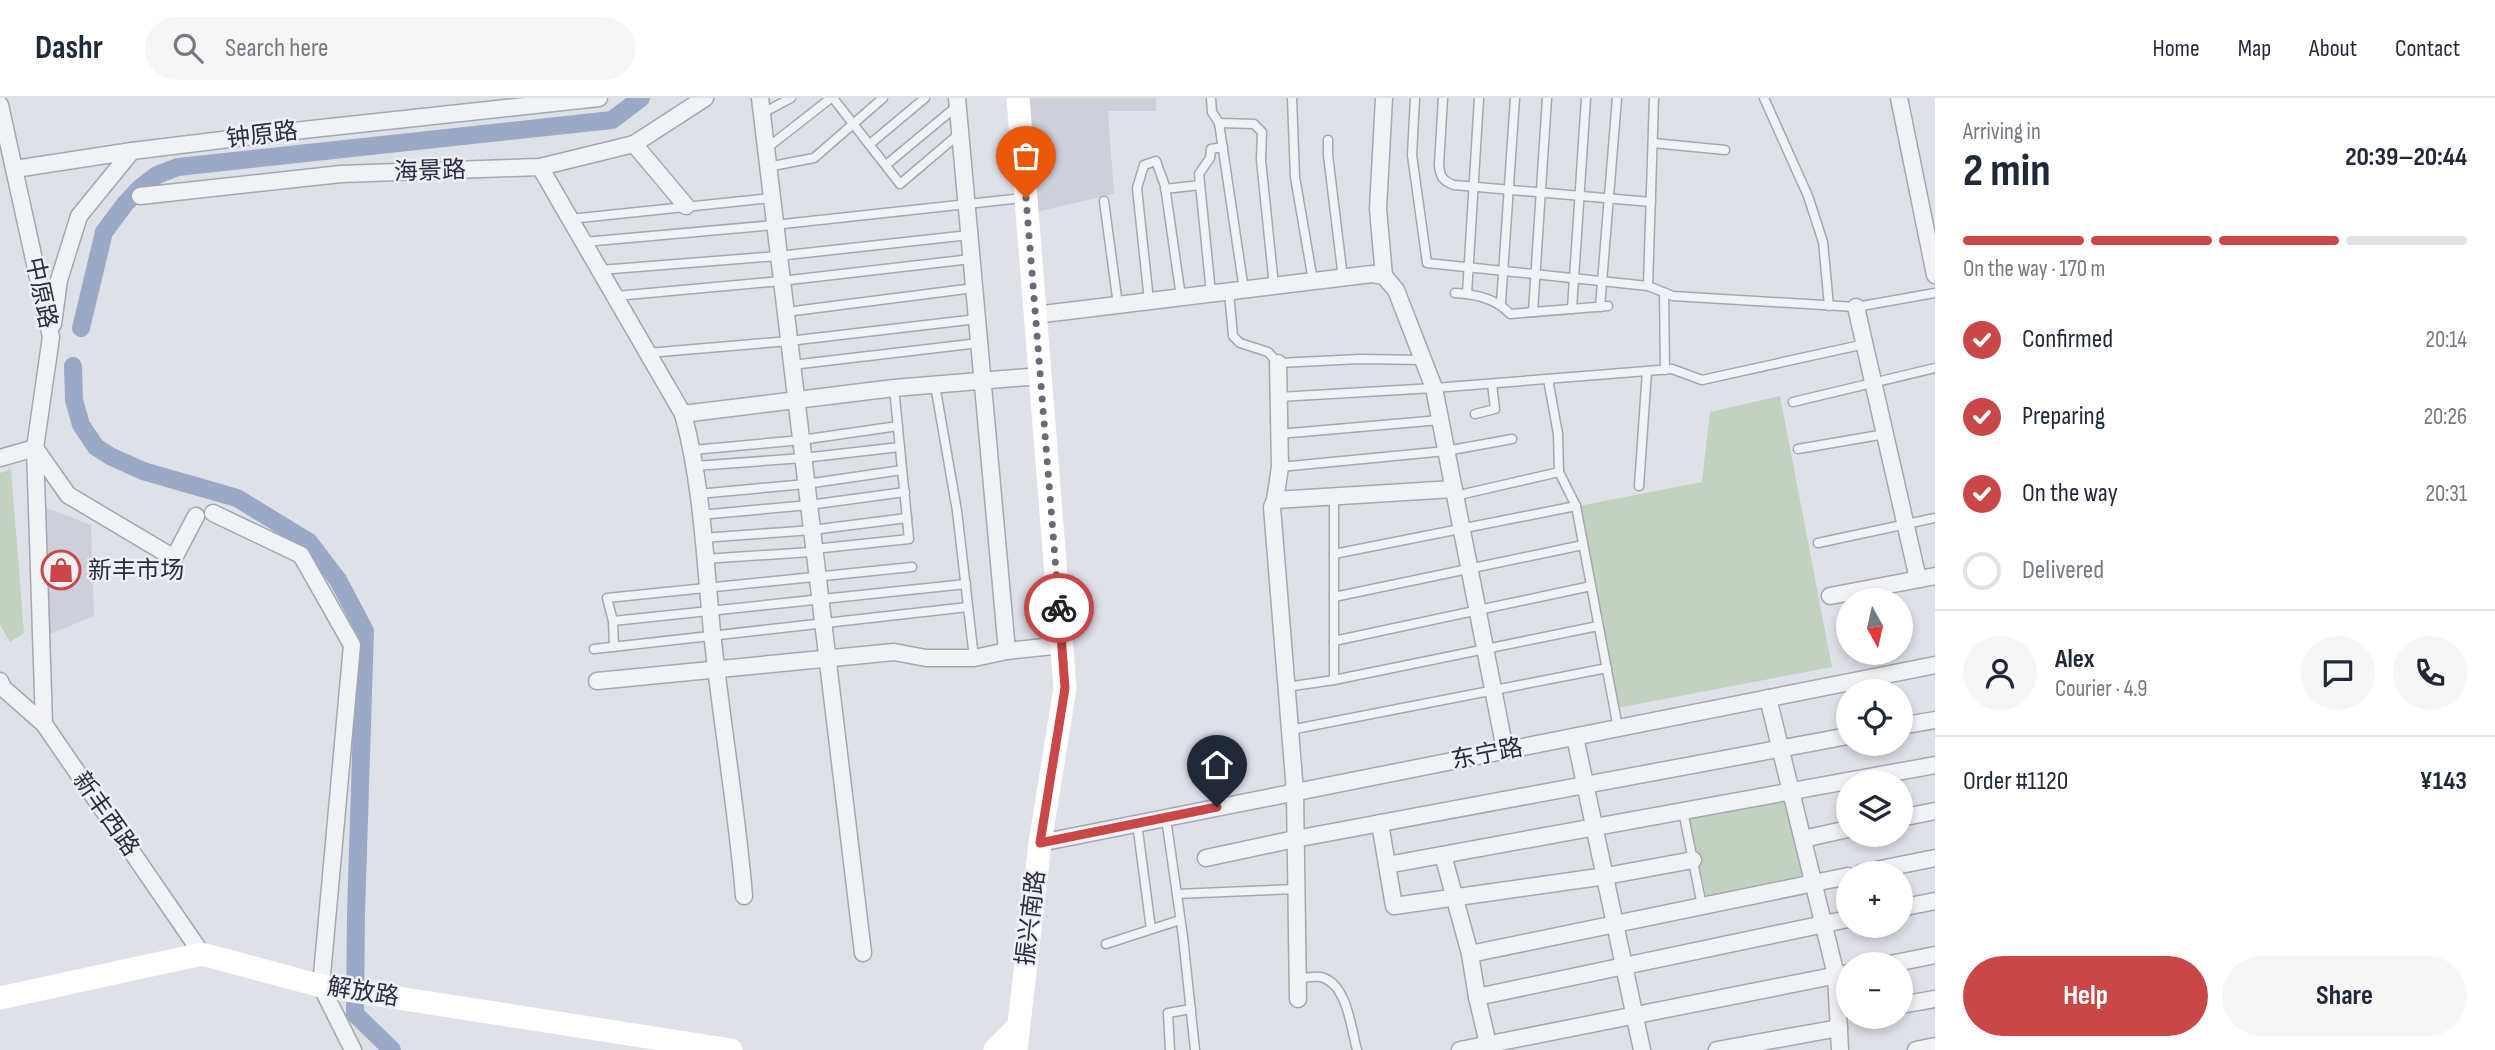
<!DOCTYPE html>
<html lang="en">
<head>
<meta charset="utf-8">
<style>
  body { margin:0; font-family:"Sofia Sans Condensed","Noto Sans SC",sans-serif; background:#f6f6f7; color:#1f2937; height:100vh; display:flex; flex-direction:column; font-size:26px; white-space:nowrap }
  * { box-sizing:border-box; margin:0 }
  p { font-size:23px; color:#747a83 }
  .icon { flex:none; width:38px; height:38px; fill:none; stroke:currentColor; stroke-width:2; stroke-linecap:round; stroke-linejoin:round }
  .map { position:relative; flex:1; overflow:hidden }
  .side { display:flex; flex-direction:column; background:#fff; width:560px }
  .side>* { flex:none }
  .needle { width:46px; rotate:172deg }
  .controls { position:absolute; left:1836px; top:490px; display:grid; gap:14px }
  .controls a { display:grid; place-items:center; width:77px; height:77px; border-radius:50%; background:#fff; box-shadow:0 4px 10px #0003; font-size:35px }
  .pin { position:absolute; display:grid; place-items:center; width:60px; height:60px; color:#fff; margin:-72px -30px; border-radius:50% 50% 50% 0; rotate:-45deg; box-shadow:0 0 7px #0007 }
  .pin .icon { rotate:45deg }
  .courier { position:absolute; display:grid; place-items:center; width:70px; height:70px; margin:-35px; border:5px solid #ca4747; border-radius:50%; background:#fff; color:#222; box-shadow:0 2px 9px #0007 }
  .headline em { font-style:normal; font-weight:700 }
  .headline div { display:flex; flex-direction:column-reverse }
  .headline { display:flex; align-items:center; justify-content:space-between; height:119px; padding:0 28px }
  h1 { font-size:46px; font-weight:700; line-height:52px }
  .bar { display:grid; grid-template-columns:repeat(4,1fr); gap:10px 7px; align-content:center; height:84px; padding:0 28px }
  .bar i { height:9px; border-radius:5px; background:#e0e1e3 }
  .bar .active { background:#ca4747 }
  .bar p { grid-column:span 4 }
  .line { display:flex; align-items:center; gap:18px; padding:0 28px; border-top:2px solid #e0e1e3 }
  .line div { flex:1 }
  .round { display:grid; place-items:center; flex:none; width:74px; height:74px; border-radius:37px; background:#f6f6f7 }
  ol { padding:0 28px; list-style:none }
  li { display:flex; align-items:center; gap:21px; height:77px }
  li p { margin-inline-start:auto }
  li .icon { padding:7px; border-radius:50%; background:#ca4747; color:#fff; stroke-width:4 }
  li:last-child { color:#747a83 }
  li i { width:38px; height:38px; border:4px solid #e0e1e3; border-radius:50% }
  .button { display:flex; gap:14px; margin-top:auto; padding:14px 28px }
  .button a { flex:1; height:80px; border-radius:42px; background:#ca4747; color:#fff; font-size:28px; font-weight:700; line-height:80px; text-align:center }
  .button a+a { background:#f6f6f7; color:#1f2937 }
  header { display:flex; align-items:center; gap:42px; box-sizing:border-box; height:98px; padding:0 35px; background:#fff; border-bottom:2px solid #e0e1e3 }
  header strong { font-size:33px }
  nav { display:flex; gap:38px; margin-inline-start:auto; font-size:24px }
  .search { width:490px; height:63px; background:#f6f6f7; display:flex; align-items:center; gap:18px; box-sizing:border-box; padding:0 24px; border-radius:38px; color:#747a83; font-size:26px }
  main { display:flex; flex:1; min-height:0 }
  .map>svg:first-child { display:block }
</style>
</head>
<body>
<header>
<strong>Dashr</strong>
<div class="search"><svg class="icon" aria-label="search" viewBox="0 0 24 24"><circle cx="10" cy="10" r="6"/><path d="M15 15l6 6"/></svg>Search here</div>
<nav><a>Home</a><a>Map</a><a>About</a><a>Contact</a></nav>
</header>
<main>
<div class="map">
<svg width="1935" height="952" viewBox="0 0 1935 952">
  <rect width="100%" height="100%" fill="#dfe1e8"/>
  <g fill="#cdd0da">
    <polygon points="1025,0 1156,0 1156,13 1108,13 1114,96 1036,114"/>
    <polygon points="28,403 91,427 94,518 33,543"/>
  </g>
  <g fill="#c2d1c0">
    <polygon points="1780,298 1832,569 1617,610 1579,408 1702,384 1710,314"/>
    <polygon points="11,371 24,535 10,544 0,527 0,375"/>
    <polygon points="1786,697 1804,780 1707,802 1689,719"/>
  </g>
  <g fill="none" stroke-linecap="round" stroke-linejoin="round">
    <g stroke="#9ba9c7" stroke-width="18">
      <polyline points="81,230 104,134 125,106 140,90 157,77 178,69 612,22 641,0"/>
      <polyline points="73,268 74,302 81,327 96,349 110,358 143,373 237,400 309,444 338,482 365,533 356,815 355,916 392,952"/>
    </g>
    <defs>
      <g id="lane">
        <polyline points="833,0 900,86 959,36"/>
        <polyline points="1211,0 1212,14 1219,25 1254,26 1262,34 1261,62 1274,188"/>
        <polyline points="1292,0 1295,79 1313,183"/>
        <polyline points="1415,0 1412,57 1427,165 1648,188 1673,198 1856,209 1935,195"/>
        <path d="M1443 0 1439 67C1440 79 1443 83 1454 87L1651 104"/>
        <polyline points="1764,0 1808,98 1823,144 1829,208"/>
        <polyline points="761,16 791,0"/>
        <polyline points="1219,25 1244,192"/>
        <polyline points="1328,42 1328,57 1343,180"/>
        <polyline points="1653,45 1725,52"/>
        <polyline points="870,46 925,0"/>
        <polyline points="767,50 831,0"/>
        <polyline points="886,67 957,8"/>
        <polyline points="767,69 814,60 883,0"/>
        <polyline points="1165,91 1200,87"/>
        <polyline points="1104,103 1118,207"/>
        <polyline points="570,121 771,100"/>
        <polyline points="584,144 774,127 1023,100"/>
        <polyline points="600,172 778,158 969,137"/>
        <polyline points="1648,188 1654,0"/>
        <polyline points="1229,194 1233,238 1240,245 1268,254 1278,265 1360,261 1423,262"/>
        <polyline points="1211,195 1199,76 1210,60 1211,51 1223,49"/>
        <path d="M1455 195C1475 196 1497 201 1510 216L1608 208"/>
        <polyline points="1664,195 1665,272"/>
        <polyline points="1467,196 1479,0"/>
        <polyline points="616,198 781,183 971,161"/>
        <polyline points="1149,203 1137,90 1144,67 1156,63 1165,88 1181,199"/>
        <polyline points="1501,205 1515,0"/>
        <polyline points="1600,209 1617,0"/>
        <polyline points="1572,211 1586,0"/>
        <polyline points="786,214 974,190"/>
        <polyline points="1533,214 1547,0"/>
        <polyline points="648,255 789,243 977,221"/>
        <polyline points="792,267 979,245"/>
        <polyline points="935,287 957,413 974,560"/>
        <polyline points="1279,299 1434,290 1672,271 1702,282 1865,246"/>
        <polyline points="1793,304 1935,270"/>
        <polyline points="1475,316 1495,311 1492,286"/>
        <polyline points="1279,336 1440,322"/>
        <polyline points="1798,351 1885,336"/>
        <polyline points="693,352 801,342 898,328"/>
        <polyline points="695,368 803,360 900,349"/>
        <polyline points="1280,369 1446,353 1512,341"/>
        <polyline points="1559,374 1576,408 1618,630"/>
        <polyline points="1639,388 1647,273"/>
        <polyline points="698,396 806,386 902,372"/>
        <polyline points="1334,398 1334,582"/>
        <polyline points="1455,398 1559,374 1558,336 1548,281"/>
        <polyline points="700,417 809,407 905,394"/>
        <polyline points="702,440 812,432 907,420"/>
        <polyline points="1818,445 1935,420"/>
        <polyline points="1334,456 1576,408"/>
        <polyline points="704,461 811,454 814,451 909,441 894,290"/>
        <polyline points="1334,499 1583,447"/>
        <polyline points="613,523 966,486"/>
        <polyline points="1334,543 1591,488"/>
        <polyline points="614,549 613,523 607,500 912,469"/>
        <polyline points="594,551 968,509"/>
        <polyline points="1286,589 1334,582 1598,528"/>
        <polyline points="1290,632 1607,570"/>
        <polyline points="1683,713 1702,808"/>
        <polyline points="1166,720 1183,839 1195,952"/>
        <polyline points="1137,725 1151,831"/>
        <polyline points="1177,796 1296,791"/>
        <polyline points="1106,846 1180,822"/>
        <path d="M1297 881C1304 880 1313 878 1320 879 1347 884 1351 930 1357 952"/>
        <polyline points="1170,952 1168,915 1191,911"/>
      </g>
      <g id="street">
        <polyline points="760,0 863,855"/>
        <polyline points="957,0 1007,553"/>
        <polyline points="1384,0 1378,111 1384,178"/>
        <polyline points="1899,0 1935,177"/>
        <polyline points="0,7 51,239 35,350 0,360"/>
        <polyline points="634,46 686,108"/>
        <path d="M540 69 683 316C703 389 705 468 713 543 722 628 737 712 744 798"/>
        <polyline points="15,71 132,53 303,32 599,0"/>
        <polyline points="140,98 341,76 540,69 634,46 705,0"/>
        <polyline points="1856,209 1918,481"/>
        <polyline points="1035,217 1372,176 1384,178 1396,192 1434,290 1505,652"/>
        <polyline points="53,226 59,182 79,118 132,53"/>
        <polyline points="683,316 894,290 1040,278"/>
        <polyline points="35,350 44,626"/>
        <polyline points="35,350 68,397 174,460 196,418"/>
        <polyline points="1275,402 1280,369 1278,265"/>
        <polyline points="213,415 301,457 352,547 321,888 353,952"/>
        <polyline points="1830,498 1935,478"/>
        <polyline points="0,583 3,590 44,626 202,856"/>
        <polyline points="597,583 894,554 926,560 974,560 1007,553 1062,547"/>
        <polyline points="1768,600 1836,877 1840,952"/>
        <polyline points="1900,628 1935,622"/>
        <polyline points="1575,639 1642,952"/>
        <polyline points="1900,720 1935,713"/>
        <polyline points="1380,725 1387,767"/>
        <polyline points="1803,741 1848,731"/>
        <polyline points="1040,745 1935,567"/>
        <polyline points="1443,757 1470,856 1477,899 1488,946"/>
        <polyline points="1206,760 1295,741 1848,638"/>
        <polyline points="1693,762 1606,778 1394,808 1387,767 1935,667"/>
        <polyline points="1861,775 1935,760"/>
        <polyline points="1900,810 1935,803"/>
        <polyline points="1470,856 1848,778"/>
        <polyline points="1890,866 1935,857"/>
        <polyline points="1477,899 1848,821"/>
        <polyline points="1298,901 1295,694 1272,409 1275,402 1454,391"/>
        <polyline points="1900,907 1935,901"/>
        <polyline points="1460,952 1848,875"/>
        <polyline points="1717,952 1839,930"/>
        <polyline points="1916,952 1935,948"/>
      </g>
    </defs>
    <use href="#lane" stroke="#a4a7b2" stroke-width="11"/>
    <use href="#street" stroke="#a4a7b2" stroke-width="19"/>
    <use href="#lane" stroke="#f1f2f6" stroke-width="8"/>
    <use href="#street" stroke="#f1f2f6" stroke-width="16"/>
    <g stroke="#fff" stroke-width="23">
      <polyline points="0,900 202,856 321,888 731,952"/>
      <polyline points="995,952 1018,929"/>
      <polyline points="1016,952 1040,745 1065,590 1018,0"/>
    </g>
  </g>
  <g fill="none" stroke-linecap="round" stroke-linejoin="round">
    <polyline stroke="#686c7a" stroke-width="7" stroke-dasharray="0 12.6" points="1026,100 1059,510"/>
    <polyline stroke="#ca4747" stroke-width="9" points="1059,510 1065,590 1040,745 1217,709"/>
  </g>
  <defs>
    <symbol id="shop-ring" viewBox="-11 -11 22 22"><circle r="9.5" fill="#eef0f5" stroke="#ca4747" stroke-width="1.5"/><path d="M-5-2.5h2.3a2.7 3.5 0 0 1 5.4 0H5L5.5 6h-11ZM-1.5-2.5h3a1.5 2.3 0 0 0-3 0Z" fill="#ca4747"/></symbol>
  </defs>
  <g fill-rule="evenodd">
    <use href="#shop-ring" x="39" y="450" width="44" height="44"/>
  </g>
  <g text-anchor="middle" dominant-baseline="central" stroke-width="5" stroke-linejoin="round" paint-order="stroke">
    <g font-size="24" fill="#282d3e" stroke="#eef0f5">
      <text transform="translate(262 37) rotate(-7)">钟原路</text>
      <text transform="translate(430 73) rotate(-2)">海景路</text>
      <text transform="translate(41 195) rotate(78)">中原路</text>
      <text transform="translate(1487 656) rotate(-11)">东宁路</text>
      <text transform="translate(106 716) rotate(55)">新丰西路</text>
      <text transform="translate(1031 820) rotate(-83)">振兴南路</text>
      <text transform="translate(363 894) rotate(9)">解放路</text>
    </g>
    <g font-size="24" fill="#282d3e" stroke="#eef0f5" text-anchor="start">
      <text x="88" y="472">新丰市场</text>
    </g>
  </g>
</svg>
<div class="controls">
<a><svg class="needle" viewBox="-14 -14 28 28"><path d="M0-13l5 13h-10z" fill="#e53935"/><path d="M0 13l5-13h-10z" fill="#747a83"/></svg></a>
<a><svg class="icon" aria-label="locate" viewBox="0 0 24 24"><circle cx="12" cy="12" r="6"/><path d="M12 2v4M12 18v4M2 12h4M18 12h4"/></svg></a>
<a><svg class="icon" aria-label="layers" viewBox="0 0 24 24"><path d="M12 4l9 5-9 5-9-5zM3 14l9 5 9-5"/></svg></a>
<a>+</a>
<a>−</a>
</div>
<div class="pin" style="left:1026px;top:100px;background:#ea580c"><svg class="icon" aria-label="bag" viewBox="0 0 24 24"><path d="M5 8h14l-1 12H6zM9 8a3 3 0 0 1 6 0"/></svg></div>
<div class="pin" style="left:1217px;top:709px;background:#1f2937"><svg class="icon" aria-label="home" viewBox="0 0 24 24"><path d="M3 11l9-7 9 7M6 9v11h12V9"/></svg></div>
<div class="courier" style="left:1059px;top:510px"><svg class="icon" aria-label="bike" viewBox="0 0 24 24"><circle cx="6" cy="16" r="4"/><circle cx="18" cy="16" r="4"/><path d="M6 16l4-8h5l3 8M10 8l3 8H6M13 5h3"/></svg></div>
</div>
<section class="side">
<div class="headline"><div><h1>2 min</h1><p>Arriving in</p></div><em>20:39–20:44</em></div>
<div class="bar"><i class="active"></i><i class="active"></i><i class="active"></i><i></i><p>On the way · 170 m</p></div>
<ol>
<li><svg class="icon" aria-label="check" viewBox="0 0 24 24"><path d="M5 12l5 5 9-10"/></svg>Confirmed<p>20:14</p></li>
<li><svg class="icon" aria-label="check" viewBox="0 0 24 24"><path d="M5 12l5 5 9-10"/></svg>Preparing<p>20:26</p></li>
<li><svg class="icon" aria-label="check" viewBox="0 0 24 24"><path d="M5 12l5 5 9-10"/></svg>On the way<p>20:31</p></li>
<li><i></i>Delivered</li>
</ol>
<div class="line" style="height:126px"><a class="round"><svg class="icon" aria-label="person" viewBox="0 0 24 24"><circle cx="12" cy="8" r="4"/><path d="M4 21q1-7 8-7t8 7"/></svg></a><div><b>Alex</b><p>Courier · 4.9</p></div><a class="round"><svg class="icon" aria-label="chat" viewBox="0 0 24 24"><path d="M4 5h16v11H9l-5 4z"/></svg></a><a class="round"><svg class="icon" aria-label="phone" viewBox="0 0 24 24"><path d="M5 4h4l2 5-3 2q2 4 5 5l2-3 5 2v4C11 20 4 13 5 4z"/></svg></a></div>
<div class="line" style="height:91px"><div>Order #1120</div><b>¥143</b></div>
<div class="button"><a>Help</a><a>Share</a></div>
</section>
</main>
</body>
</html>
